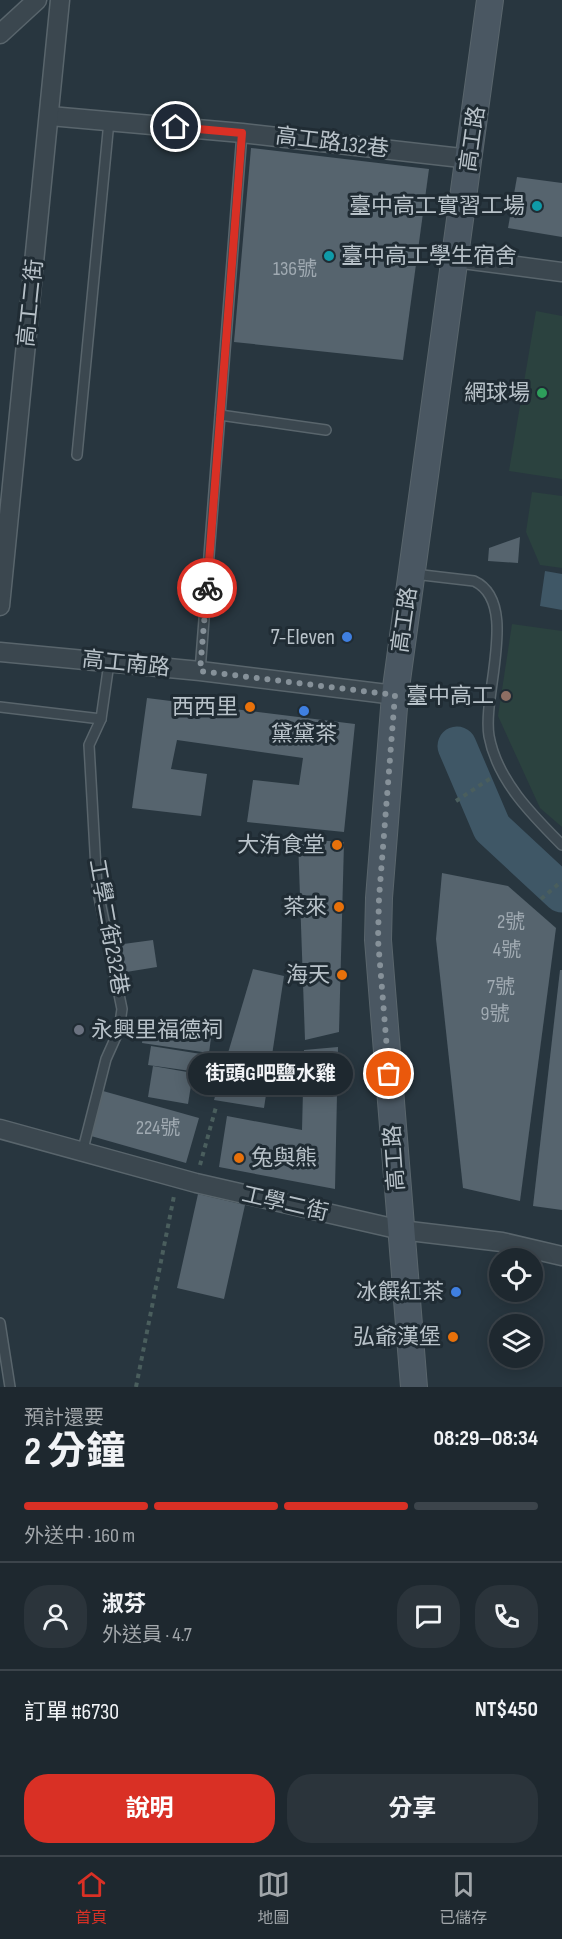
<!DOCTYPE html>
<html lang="zh-TW">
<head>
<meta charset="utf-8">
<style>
  body { margin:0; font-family:"Sofia Sans Condensed","Noto Sans TC",sans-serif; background:#2b343b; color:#f1f3f6; height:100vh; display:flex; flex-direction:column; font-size:22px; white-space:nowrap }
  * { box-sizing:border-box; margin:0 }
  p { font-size:20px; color:#a1a6aa }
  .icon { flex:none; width:33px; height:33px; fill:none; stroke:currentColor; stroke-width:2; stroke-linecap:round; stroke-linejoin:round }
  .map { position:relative; height:1387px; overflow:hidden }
  .drawer { display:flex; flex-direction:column; background:#1e282f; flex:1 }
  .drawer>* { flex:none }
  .buttons { position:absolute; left:489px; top:1248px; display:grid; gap:12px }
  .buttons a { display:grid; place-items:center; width:54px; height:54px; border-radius:50%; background:#1e282f; box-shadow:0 3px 15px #0003,0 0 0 2px #3c444b; font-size:30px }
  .pin { position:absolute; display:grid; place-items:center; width:51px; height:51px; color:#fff; margin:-26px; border:3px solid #fff; border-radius:50%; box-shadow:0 2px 6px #0007 }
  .courier { position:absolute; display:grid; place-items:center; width:60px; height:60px; margin:-30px; border:4px solid #d93025; border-radius:50%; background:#fff; color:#222; box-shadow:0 2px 8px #0007 }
  .bubble { position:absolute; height:42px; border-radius:21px; background:#1e282f; box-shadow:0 3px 15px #0003,0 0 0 2px #3c444b; font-size:20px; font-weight:700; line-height:42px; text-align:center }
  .head em { font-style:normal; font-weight:700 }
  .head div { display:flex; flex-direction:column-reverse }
  .head { display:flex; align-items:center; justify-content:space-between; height:102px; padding:0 24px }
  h1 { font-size:39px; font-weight:700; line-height:45px }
  .bar { display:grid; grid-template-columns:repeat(4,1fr); gap:9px 6px; align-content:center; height:72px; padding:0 24px }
  .bar i { height:8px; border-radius:4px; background:#3c444b }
  .bar .current { background:#d93025 }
  .bar p { grid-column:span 4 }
  .line { display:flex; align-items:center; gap:15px; padding:0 24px; border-top:2px solid #3c444b }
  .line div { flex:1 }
  .round { display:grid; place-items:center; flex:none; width:63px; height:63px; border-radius:24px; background:#2b343b }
  .button { display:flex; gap:12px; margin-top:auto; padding:12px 24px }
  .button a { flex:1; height:69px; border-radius:24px; background:#d93025; color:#fff; font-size:24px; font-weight:700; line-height:69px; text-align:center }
  .button a+a { background:#2b343b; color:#f1f3f6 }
  .menu { display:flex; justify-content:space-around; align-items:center; height:84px; border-top:2px solid #3c444b; background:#1e282f; font-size:16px; color:#a1a6aa }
  .menu a { display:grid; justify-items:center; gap:3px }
  .menu .current { color:#d93025 }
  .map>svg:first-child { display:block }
</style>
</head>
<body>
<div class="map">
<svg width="562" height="1387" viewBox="0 0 562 1387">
  <rect width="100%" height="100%" fill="#28363f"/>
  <g fill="#2b423f">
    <polygon points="536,311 562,316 562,479 509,471"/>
    <polygon points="532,492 562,496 562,568 540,565 526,532"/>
    <polygon points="512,624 562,631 562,827 540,808 498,716"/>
  </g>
  <polygon fill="#3f5766" points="545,571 562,574 562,610 540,606"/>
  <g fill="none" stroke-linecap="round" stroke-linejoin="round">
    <polyline stroke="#3f5766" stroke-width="39" points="457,746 492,828 562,893"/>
  </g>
  <g fill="#56646e">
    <polygon points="251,148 429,169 403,360 234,342"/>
    <polygon points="517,177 562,183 562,237 508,228"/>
    <polygon points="520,537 518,563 488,561 489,548"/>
    <polygon points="147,698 355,724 344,832 247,822 253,780 299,785 303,758 177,740 171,769 207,774 201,816 132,808"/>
    <polygon points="298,839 344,842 339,1032 305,1040"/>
    <polygon points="442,873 508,886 556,928 520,1201 463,1188 436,939"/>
    <polygon points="153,940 157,967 120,973 116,945"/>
    <polygon points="253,969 284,976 264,1108 214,1100"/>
    <polygon points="560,970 562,970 562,1210 533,1206"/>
    <polygon points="144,1027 211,1038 209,1053 142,1043"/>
    <polygon points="151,1046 201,1054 198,1072 148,1065"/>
    <polygon points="338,1047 335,1189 219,1167 227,1116 302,1130 304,1050"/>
    <polygon points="153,1066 193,1073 188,1104 148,1097"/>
    <polygon points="103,1091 199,1118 186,1163 91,1136"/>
    <polygon points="198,1194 245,1205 224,1299 177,1288"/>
  </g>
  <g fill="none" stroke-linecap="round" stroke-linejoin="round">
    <defs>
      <g id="lane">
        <polyline points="220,415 326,430"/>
        <polyline points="77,455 109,121"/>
        <path d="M414 574 474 581C520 602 482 694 489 736 497 780 532 815 562 845"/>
        <polyline points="200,671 242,133"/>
        <polyline points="0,707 101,719"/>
        <polyline points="82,1153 106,1059 119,1030 122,1009 97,887 89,745 101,719 109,663"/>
        <polyline points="0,1323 10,1387"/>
      </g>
      <g id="street">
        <polyline points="0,34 37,0"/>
        <polyline points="50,116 242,133 470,159"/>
        <polyline points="455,258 562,272"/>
        <polyline points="0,606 60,0"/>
        <polyline points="0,652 200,671 395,695"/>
        <polyline points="0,1129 196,1183 401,1230 502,1242 562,1256"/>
      </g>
      <polyline id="secondary" points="414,1387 378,940 379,898 395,695 490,0"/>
    </defs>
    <use href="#lane" stroke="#59656c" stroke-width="12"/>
    <use href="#street" stroke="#59656c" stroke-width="21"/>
    <use href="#secondary" stroke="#59656c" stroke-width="28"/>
    <g stroke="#4a5e5d" stroke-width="4" stroke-dasharray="4.5 4.5" stroke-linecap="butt">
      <polyline points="456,801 491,778"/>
      <polyline points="541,899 562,881"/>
      <polyline points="200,1165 216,1107"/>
      <polyline points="136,1387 174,1196"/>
    </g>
    <use href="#lane" stroke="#3b474f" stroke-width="9"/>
    <use href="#street" stroke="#3b474f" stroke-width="18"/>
    <use href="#secondary" stroke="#4a5762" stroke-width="26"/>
  </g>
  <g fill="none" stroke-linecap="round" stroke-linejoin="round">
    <polyline stroke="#869199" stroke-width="6" stroke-dasharray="0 10.8" points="207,588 200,671 395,695 379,898 378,940 389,1074"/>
    <polyline stroke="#d93025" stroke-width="8" points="176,127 242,133 207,588"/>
  </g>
  <g fill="#0f9aa8" stroke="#202c34" stroke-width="2">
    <circle cx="537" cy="206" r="6"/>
    <circle cx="329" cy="256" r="6"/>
  </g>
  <circle fill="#2e9e5b" stroke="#202c34" stroke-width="2" cx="542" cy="393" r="6"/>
  <g fill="#3f7fe0" stroke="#202c34" stroke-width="2">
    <circle cx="347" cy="637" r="6"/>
    <circle cx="304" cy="711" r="6"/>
    <circle cx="456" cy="1292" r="6"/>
  </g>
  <circle fill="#8d6e63" stroke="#202c34" stroke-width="2" cx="506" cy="696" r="6"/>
  <g fill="#e8710a" stroke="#202c34" stroke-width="2">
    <circle cx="250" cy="707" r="6"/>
    <circle cx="337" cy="845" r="6"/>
    <circle cx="339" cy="907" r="6"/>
    <circle cx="342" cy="975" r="6"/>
    <circle cx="239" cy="1158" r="6"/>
    <circle cx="453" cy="1337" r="6"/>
  </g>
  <circle fill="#6b7280" stroke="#202c34" stroke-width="2" cx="79" cy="1030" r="6"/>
  <g text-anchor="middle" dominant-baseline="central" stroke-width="6" stroke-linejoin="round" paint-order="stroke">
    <g font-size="20" fill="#a0aab2">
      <text x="295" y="269">136號</text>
      <text x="511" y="922">2號</text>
      <text x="507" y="950">4號</text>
      <text x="501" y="987">7號</text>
      <text x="495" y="1014">9號</text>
      <text x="158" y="1128">224號</text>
    </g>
    <g font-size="22" fill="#b8c2c9" stroke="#202c34">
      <text transform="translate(473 139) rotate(-82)">高工路</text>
      <text transform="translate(332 143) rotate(7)">高工路132巷</text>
      <text transform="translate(31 303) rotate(-84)">高工二街</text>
      <text transform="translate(405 620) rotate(-82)">高工路</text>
      <text transform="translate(126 664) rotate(6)">高工南路</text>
      <text transform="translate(108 927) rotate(80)">工學二街232巷</text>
      <text transform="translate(395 1158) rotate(-94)">高工路</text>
      <text transform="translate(285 1204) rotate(13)">工學二街</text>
    </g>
    <g font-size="22" fill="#b8c2c9" stroke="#202c34" text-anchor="end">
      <text x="525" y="206">臺中高工實習工場</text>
      <text x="341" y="256" text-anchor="start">臺中高工學生宿舍</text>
      <text x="530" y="393">網球場</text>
      <text x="335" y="637">7-Eleven</text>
      <text x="494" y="696">臺中高工</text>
      <text x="238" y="707">西西里</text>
      <text x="304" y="734" text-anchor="middle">黛黛茶</text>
      <text x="325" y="845">大洧食堂</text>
      <text x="327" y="907">茶來</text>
      <text x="330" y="975">海天</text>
      <text x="91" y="1030" text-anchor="start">永興里福德祠</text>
      <text x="251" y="1158" text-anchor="start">兔與熊</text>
      <text x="444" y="1292">冰饌紅茶</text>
      <text x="441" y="1337">弘爺漢堡</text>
    </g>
  </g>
</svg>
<div class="buttons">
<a><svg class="icon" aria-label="locate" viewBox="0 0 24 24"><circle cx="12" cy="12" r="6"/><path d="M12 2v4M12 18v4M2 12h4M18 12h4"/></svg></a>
<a><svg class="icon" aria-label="layers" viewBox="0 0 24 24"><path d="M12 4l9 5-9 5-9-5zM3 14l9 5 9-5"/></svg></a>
</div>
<div class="pin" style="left:389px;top:1074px;background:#ea580c"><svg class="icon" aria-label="bag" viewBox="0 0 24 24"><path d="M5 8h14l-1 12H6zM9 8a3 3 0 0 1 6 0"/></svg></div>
<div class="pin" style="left:176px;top:127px;background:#1f2937"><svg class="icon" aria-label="home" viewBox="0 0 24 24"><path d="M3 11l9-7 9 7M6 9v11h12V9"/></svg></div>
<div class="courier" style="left:207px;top:588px"><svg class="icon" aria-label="bike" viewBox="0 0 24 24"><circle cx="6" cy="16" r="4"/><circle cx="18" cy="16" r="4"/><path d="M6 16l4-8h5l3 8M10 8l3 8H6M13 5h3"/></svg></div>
<div class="bubble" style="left:188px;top:1053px;width:165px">街頭G吧鹽水雞</div>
</div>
<section class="drawer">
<div class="head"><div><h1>2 分鐘</h1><p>預計還要</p></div><em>08:29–08:34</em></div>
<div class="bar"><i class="current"></i><i class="current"></i><i class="current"></i><i></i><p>外送中 · 160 m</p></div>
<div class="line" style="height:108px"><a class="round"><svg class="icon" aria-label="person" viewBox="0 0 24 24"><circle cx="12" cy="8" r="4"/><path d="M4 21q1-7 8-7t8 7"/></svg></a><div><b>淑芬</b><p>外送員 · 4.7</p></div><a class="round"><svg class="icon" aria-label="chat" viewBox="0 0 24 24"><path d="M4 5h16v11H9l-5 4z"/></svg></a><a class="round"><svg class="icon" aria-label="phone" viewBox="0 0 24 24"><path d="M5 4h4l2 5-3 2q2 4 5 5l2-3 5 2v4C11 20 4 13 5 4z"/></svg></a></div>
<div class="line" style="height:78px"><div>訂單 #6730</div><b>NT$450</b></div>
<div class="button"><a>說明</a><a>分享</a></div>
</section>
<nav class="menu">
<a class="current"><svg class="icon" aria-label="home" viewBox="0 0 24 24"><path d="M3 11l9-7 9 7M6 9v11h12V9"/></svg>首頁</a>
<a><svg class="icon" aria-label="map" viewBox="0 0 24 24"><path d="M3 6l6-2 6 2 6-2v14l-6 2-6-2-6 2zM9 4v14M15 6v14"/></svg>地圖</a>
<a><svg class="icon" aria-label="saved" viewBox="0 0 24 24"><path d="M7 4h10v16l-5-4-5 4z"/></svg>已儲存</a>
</nav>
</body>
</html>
